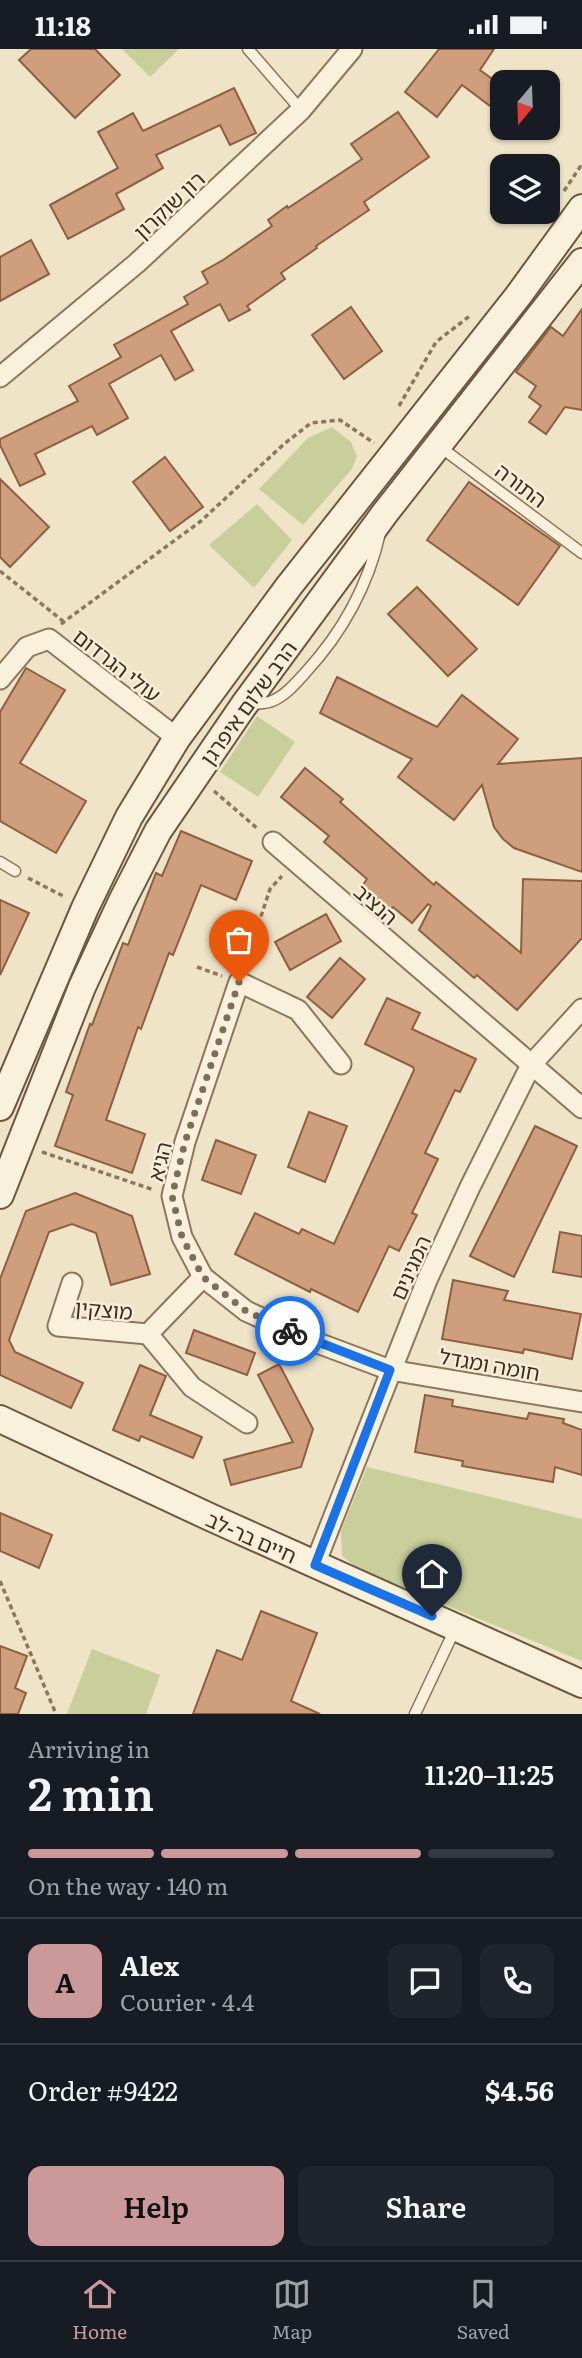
<!DOCTYPE html>
<html lang="en">
<head>
<meta charset="utf-8">
<style>
  body { margin:0; font-family:Literata,"Noto Sans Hebrew",serif; background:#20242c; color:#f1f3f6; height:100vh; display:flex; flex-direction:column; font-size:26px; white-space:nowrap }
  * { box-sizing:border-box; margin:0 }
  p { font-size:23px; color:#9ea1a6 }
  .icon { flex:none; width:38px; height:38px; fill:none; stroke:currentColor; stroke-width:2; stroke-linecap:round; stroke-linejoin:round }
  .map { position:relative; height:1665px; overflow:hidden }
  .side { display:flex; flex-direction:column; background:#171b24; flex:1 }
  .side>* { flex:none }
  .needle { width:46px; rotate:199deg }
  .tools { position:absolute; left:490px; top:21px; display:grid; gap:14px }
  .tools a { display:grid; place-items:center; width:70px; height:70px; border-radius:14px; background:#171b24; box-shadow:0 2px 5px #0004; font-size:35px }
  .pin { position:absolute; display:grid; place-items:center; width:60px; height:60px; color:#fff; margin:-72px -30px; border-radius:50% 50% 50% 0; rotate:-45deg; box-shadow:0 0 7px #0007 }
  .pin .icon { rotate:45deg }
  .courier { position:absolute; display:grid; place-items:center; width:70px; height:70px; margin:-35px; border:5px solid #1a73e8; border-radius:50%; background:#fff; color:#222; box-shadow:0 2px 9px #0007 }
  .overview em { font-style:normal; font-weight:600 }
  .overview div { display:flex; flex-direction:column-reverse }
  .overview { display:flex; align-items:center; justify-content:space-between; height:119px; padding:0 28px }
  h1 { font-size:46px; font-weight:600; line-height:52px }
  .bar { display:grid; grid-template-columns:repeat(4,1fr); gap:10px 7px; align-content:center; height:84px; padding:0 28px }
  .bar i { height:9px; border-radius:5px; background:#363941 }
  .bar .active { background:#cc999b }
  .bar p { grid-column:span 4 }
  .line { display:flex; align-items:center; gap:18px; padding:0 28px; border-top:2px solid #363941 }
  .line div { flex:1 }
  .round { display:grid; place-items:center; flex:none; width:74px; height:74px; border-radius:14px; background:#20242c }
  .action { display:flex; gap:14px; margin-top:auto; padding:14px 28px }
  .action a { flex:1; height:80px; border-radius:14px; background:#cc999b; color:#111; font-size:28px; font-weight:600; line-height:80px; text-align:center }
  .action a+a { background:#20242c; color:#f1f3f6 }
  .status { display:flex; justify-content:space-between; align-items:center; height:49px; padding:0 35px; background:#171b24; direction:ltr }
  .status svg { height:19px; fill:currentColor }
  .tabs { display:flex; justify-content:space-around; align-items:center; height:98px; border-top:2px solid #363941; background:#171b24; font-size:19px; color:#9ea1a6 }
  .tabs a { display:grid; justify-items:center; gap:4px }
  .tabs .active { color:#cc999b }
  .map>svg:first-child { display:block }
</style>
</head>
<body>
<div class="status"><b>11:18</b><svg viewBox="0 0 49 12"><path d="M0 12V9h3v3zM5 12V6h3v6zM10 12V3h3v9zM15 12V0h3v12zM26 1h20v11H26zM47 4h2v5h-2z"/></svg></div>
<div class="map">
<svg width="582" height="1665" viewBox="0 0 582 1665">
  <rect width="100%" height="100%" fill="#f0e4c8"/>
  <g fill="#c9cf9b">
    <polygon points="122,0 179,0 150,28"/>
    <polygon points="332,378 351,393 357,407 352,420 303,476 259,440 308,389"/>
    <polygon points="257,455 292,491 254,539 209,496"/>
    <polygon points="257,667 295,693 258,748 220,723"/>
    <polygon points="367,1418 582,1470 582,1612 360,1521 342,1507 341,1482"/>
    <polygon points="92,1600 160,1626 146,1665 67,1665"/>
  </g>
  <g fill="#cf9f7d" stroke="#8d5f41" stroke-width="2">
    <polygon points="31,0 95,0 120,26 75,69 19,11"/>
    <polygon points="439,0 494,0 480,21 502,37 502,66 462,36 437,68 405,43"/>
    <polygon points="234,39 256,84 230,96 220,76 156,106 163,119 116,145 124,160 68,190 50,156 118,119 98,83 133,64 143,82"/>
    <polygon points="398,63 429,108 364,153 369,161 316,197 317,199 281,224 285,230 247,257 250,261 229,272 220,255 171,282 193,321 175,331 161,306 109,335 128,369 97,386 92,377 35,405 45,425 20,437 0,396 0,390 78,352 69,337 121,308 114,296 188,255 184,248 208,234 202,223 223,211 272,177 268,171 287,157 288,159 362,110 351,95"/>
    <polygon points="31,191 49,225 0,252 0,208"/>
    <polygon points="351,258 382,302 344,330 312,286"/>
    <polygon points="582,260 582,361 565,358 546,385 529,373 541,357 529,348 536,337 516,323 551,278 563,287"/>
    <polygon points="165,408 203,458 170,482 133,433"/>
    <polygon points="0,430 49,478 10,518 0,508"/>
    <polygon points="469,433 560,497 518,556 427,491"/>
    <polygon points="417,538 477,600 448,627 388,565"/>
    <polygon points="26,619 65,641 20,714 86,752 56,804 0,772 0,663"/>
    <polygon points="337,628 437,678 462,646 518,690 498,715 582,709 582,823 514,799 503,790 494,778 482,736 454,771 398,728 412,710 320,664"/>
    <polygon points="305,719 343,750 340,753 434,836 436,833 521,904 523,830 582,832 582,889 517,961 477,926 474,929 419,881 431,857 428,855 412,874 393,858 390,861 362,837 367,830 324,793 329,787 281,748"/>
    <polygon points="181,782 252,812 236,851 201,836 173,906 169,904 141,980 138,978 106,1071 145,1085 132,1124 55,1097 73,1046 66,1043 90,975 92,976 123,894 128,896 156,824 162,827"/>
    <polygon points="0,851 29,864 0,926"/>
    <polygon points="326,865 341,892 290,921 275,893"/>
    <polygon points="340,909 365,930 332,969 307,948"/>
    <polygon points="387,949 420,964 412,980 476,1010 460,1043 455,1041 425,1104 438,1110 412,1164 417,1166 399,1202 389,1197 358,1263 311,1240 310,1243 235,1205 255,1164 299,1185 302,1180 334,1195 414,1021 413,1018 365,995"/>
    <polygon points="309,1063 347,1077 325,1133 288,1118"/>
    <polygon points="535,1077 577,1097 514,1228 470,1207"/>
    <polygon points="216,1091 256,1106 241,1145 202,1131"/>
    <polygon points="75,1144 132,1167 150,1225 111,1236 96,1184 72,1175 49,1183 9,1291 15,1303 83,1334 71,1359 0,1326 0,1230 26,1162"/>
    <polygon points="560,1183 582,1187 582,1228 553,1223"/>
    <polygon points="453,1231 508,1242 504,1251 581,1265 572,1310 524,1300 523,1304 442,1290"/>
    <polygon points="194,1281 255,1304 247,1326 186,1304"/>
    <polygon points="279,1315 313,1380 301,1418 231,1436 224,1411 293,1393 258,1326"/>
    <polygon points="140,1316 166,1327 150,1366 202,1388 193,1409 141,1387 139,1392 113,1381"/>
    <polygon points="425,1346 453,1351 452,1357 527,1370 529,1364 564,1370 563,1374 582,1381 582,1426 555,1418 553,1433 462,1417 463,1412 415,1403"/>
    <polygon points="0,1464 52,1486 39,1519 0,1502"/>
    <polygon points="261,1562 317,1584 291,1652 320,1665 193,1665 217,1601 242,1611"/>
    <polygon points="0,1597 27,1607 15,1639 26,1644 18,1665 0,1665"/>
  </g>
  <g fill="none" stroke-linecap="round" stroke-linejoin="round">
    <defs>
      <g id="lane">
        <polyline points="248,0 301,61"/>
        <polyline points="439,397 582,504"/>
        <path d="M251 655C258 654 266 655 272 652 285 647 296 634 305 624 342 584 368 537 380 484"/>
        <polyline points="0,813 15,822"/>
        <polyline points="415,1665 456,1578"/>
      </g>
      <g id="street">
        <polyline points="0,328 137,214 206,150 301,61 352,0"/>
        <polyline points="0,630 27,598 49,590 177,689"/>
        <polyline points="273,793 582,1059"/>
        <polyline points="341,1015 298,961 239,933 185,1093 172,1147 182,1188 203,1228 246,1262 307,1290 390,1321 582,1353"/>
        <polyline points="72,1234 58,1277 148,1285 203,1228"/>
        <polyline points="148,1285 192,1338 247,1374"/>
        <polyline points="315,1515 427,1231 470,1138 531,1016 582,960"/>
      </g>
      <g id="secondary">
        <polyline points="0,1058 85,859 129,768 177,689 289,537 518,247 582,159"/>
        <polyline points="0,1146 82,938 122,852 158,782 244,656 385,464 582,213"/>
        <polyline points="0,1370 212,1469 582,1635"/>
      </g>
    </defs>
    <use href="#lane" stroke="#8d765c" stroke-width="13"/>
    <use href="#street" stroke="#8d765c" stroke-width="23"/>
    <use href="#secondary" stroke="#6f573f" stroke-width="30"/>
    <g stroke="#8d765c" stroke-width="3.5" stroke-dasharray="5 3.5" stroke-linecap="butt">
      <polyline points="564,142 582,115"/>
      <polyline points="399,357 436,293 471,266"/>
      <polyline points="0,522 63,572"/>
      <polyline points="61,575 201,472 284,395 311,374 340,371 374,394"/>
      <polyline points="214,742 258,780"/>
      <polyline points="28,829 65,848"/>
      <polyline points="245,916 270,840 282,827"/>
      <polyline points="197,918 222,927"/>
      <polyline points="42,1103 154,1141"/>
      <polyline points="0,1532 56,1665"/>
    </g>
    <use href="#lane" stroke="#faf1dc" stroke-width="10"/>
    <use href="#street" stroke="#faf1dc" stroke-width="19"/>
    <use href="#secondary" stroke="#faf1dc" stroke-width="26"/>
  </g>
  <g fill="none" stroke-linecap="round" stroke-linejoin="round">
    <polyline stroke="#7c6e5b" stroke-width="7" stroke-dasharray="0 12.6" points="239,933 185,1093 172,1147 182,1188 203,1228 246,1262 290,1282"/>
    <polyline stroke="#1a73e8" stroke-width="9" points="290,1282 390,1321 315,1516 432,1567"/>
  </g>
  <g text-anchor="middle" dominant-baseline="central" stroke-width="5" stroke-linejoin="round" paint-order="stroke">
    <g font-size="21" fill="#3d2e20" stroke="#f7eed8">
      <text transform="translate(168 155) rotate(-43)">רון שוקרון</text>
      <text transform="translate(522 435) rotate(37)">התורה</text>
      <text transform="translate(118 615) rotate(38)">עולי הגרדום</text>
      <text transform="translate(247 653) rotate(-54)">הרב שלום איפרגן</text>
      <text transform="translate(377 854) rotate(41)">הנציב</text>
      <text transform="translate(158 1112) rotate(-76)">הגיא</text>
      <text transform="translate(409 1218) rotate(-66)">המגינים</text>
      <text transform="translate(104 1259) rotate(5)">מוצקין</text>
      <text transform="translate(490 1314) rotate(10)">חומה ומגדל</text>
      <text transform="translate(252 1487) rotate(24)">חיים בר-לב</text>
    </g>
  </g>
</svg>
<div class="tools">
<a><svg class="needle" viewBox="-14 -14 28 28"><path d="M0-13l5 13h-10z" fill="#e53935"/><path d="M0 13l5-13h-10z" fill="#9ea1a6"/></svg></a>
<a><svg class="icon" aria-label="layers" viewBox="0 0 24 24"><path d="M12 4l9 5-9 5-9-5zM3 14l9 5 9-5"/></svg></a>
</div>
<div class="pin" style="left:239px;top:933px;background:#ea580c"><svg class="icon" aria-label="bag" viewBox="0 0 24 24"><path d="M5 8h14l-1 12H6zM9 8a3 3 0 0 1 6 0"/></svg></div>
<div class="pin" style="left:432px;top:1567px;background:#1f2937"><svg class="icon" aria-label="home" viewBox="0 0 24 24"><path d="M3 11l9-7 9 7M6 9v11h12V9"/></svg></div>
<div class="courier" style="left:290px;top:1282px"><svg class="icon" aria-label="bike" viewBox="0 0 24 24"><circle cx="6" cy="16" r="4"/><circle cx="18" cy="16" r="4"/><path d="M6 16l4-8h5l3 8M10 8l3 8H6M13 5h3"/></svg></div>
</div>
<section class="side">
<div class="overview"><div><h1>2 min</h1><p>Arriving in</p></div><em>11:20–11:25</em></div>
<div class="bar"><i class="active"></i><i class="active"></i><i class="active"></i><i></i><p>On the way · 140 m</p></div>
<div class="line" style="height:126px"><b class="round" style="background:#cc999b;color:#111">A</b><div><b>Alex</b><p>Courier · 4.4</p></div><a class="round"><svg class="icon" aria-label="chat" viewBox="0 0 24 24"><path d="M4 5h16v11H9l-5 4z"/></svg></a><a class="round"><svg class="icon" aria-label="phone" viewBox="0 0 24 24"><path d="M5 4h4l2 5-3 2q2 4 5 5l2-3 5 2v4C11 20 4 13 5 4z"/></svg></a></div>
<div class="line" style="height:91px"><div>Order #9422</div><b>$4.56</b></div>
<div class="action"><a>Help</a><a>Share</a></div>
</section>
<nav class="tabs">
<a class="active"><svg class="icon" aria-label="home" viewBox="0 0 24 24"><path d="M3 11l9-7 9 7M6 9v11h12V9"/></svg>Home</a>
<a><svg class="icon" aria-label="map" viewBox="0 0 24 24"><path d="M3 6l6-2 6 2 6-2v14l-6 2-6-2-6 2zM9 4v14M15 6v14"/></svg>Map</a>
<a><svg class="icon" aria-label="saved" viewBox="0 0 24 24"><path d="M7 4h10v16l-5-4-5 4z"/></svg>Saved</a>
</nav>
</body>
</html>
